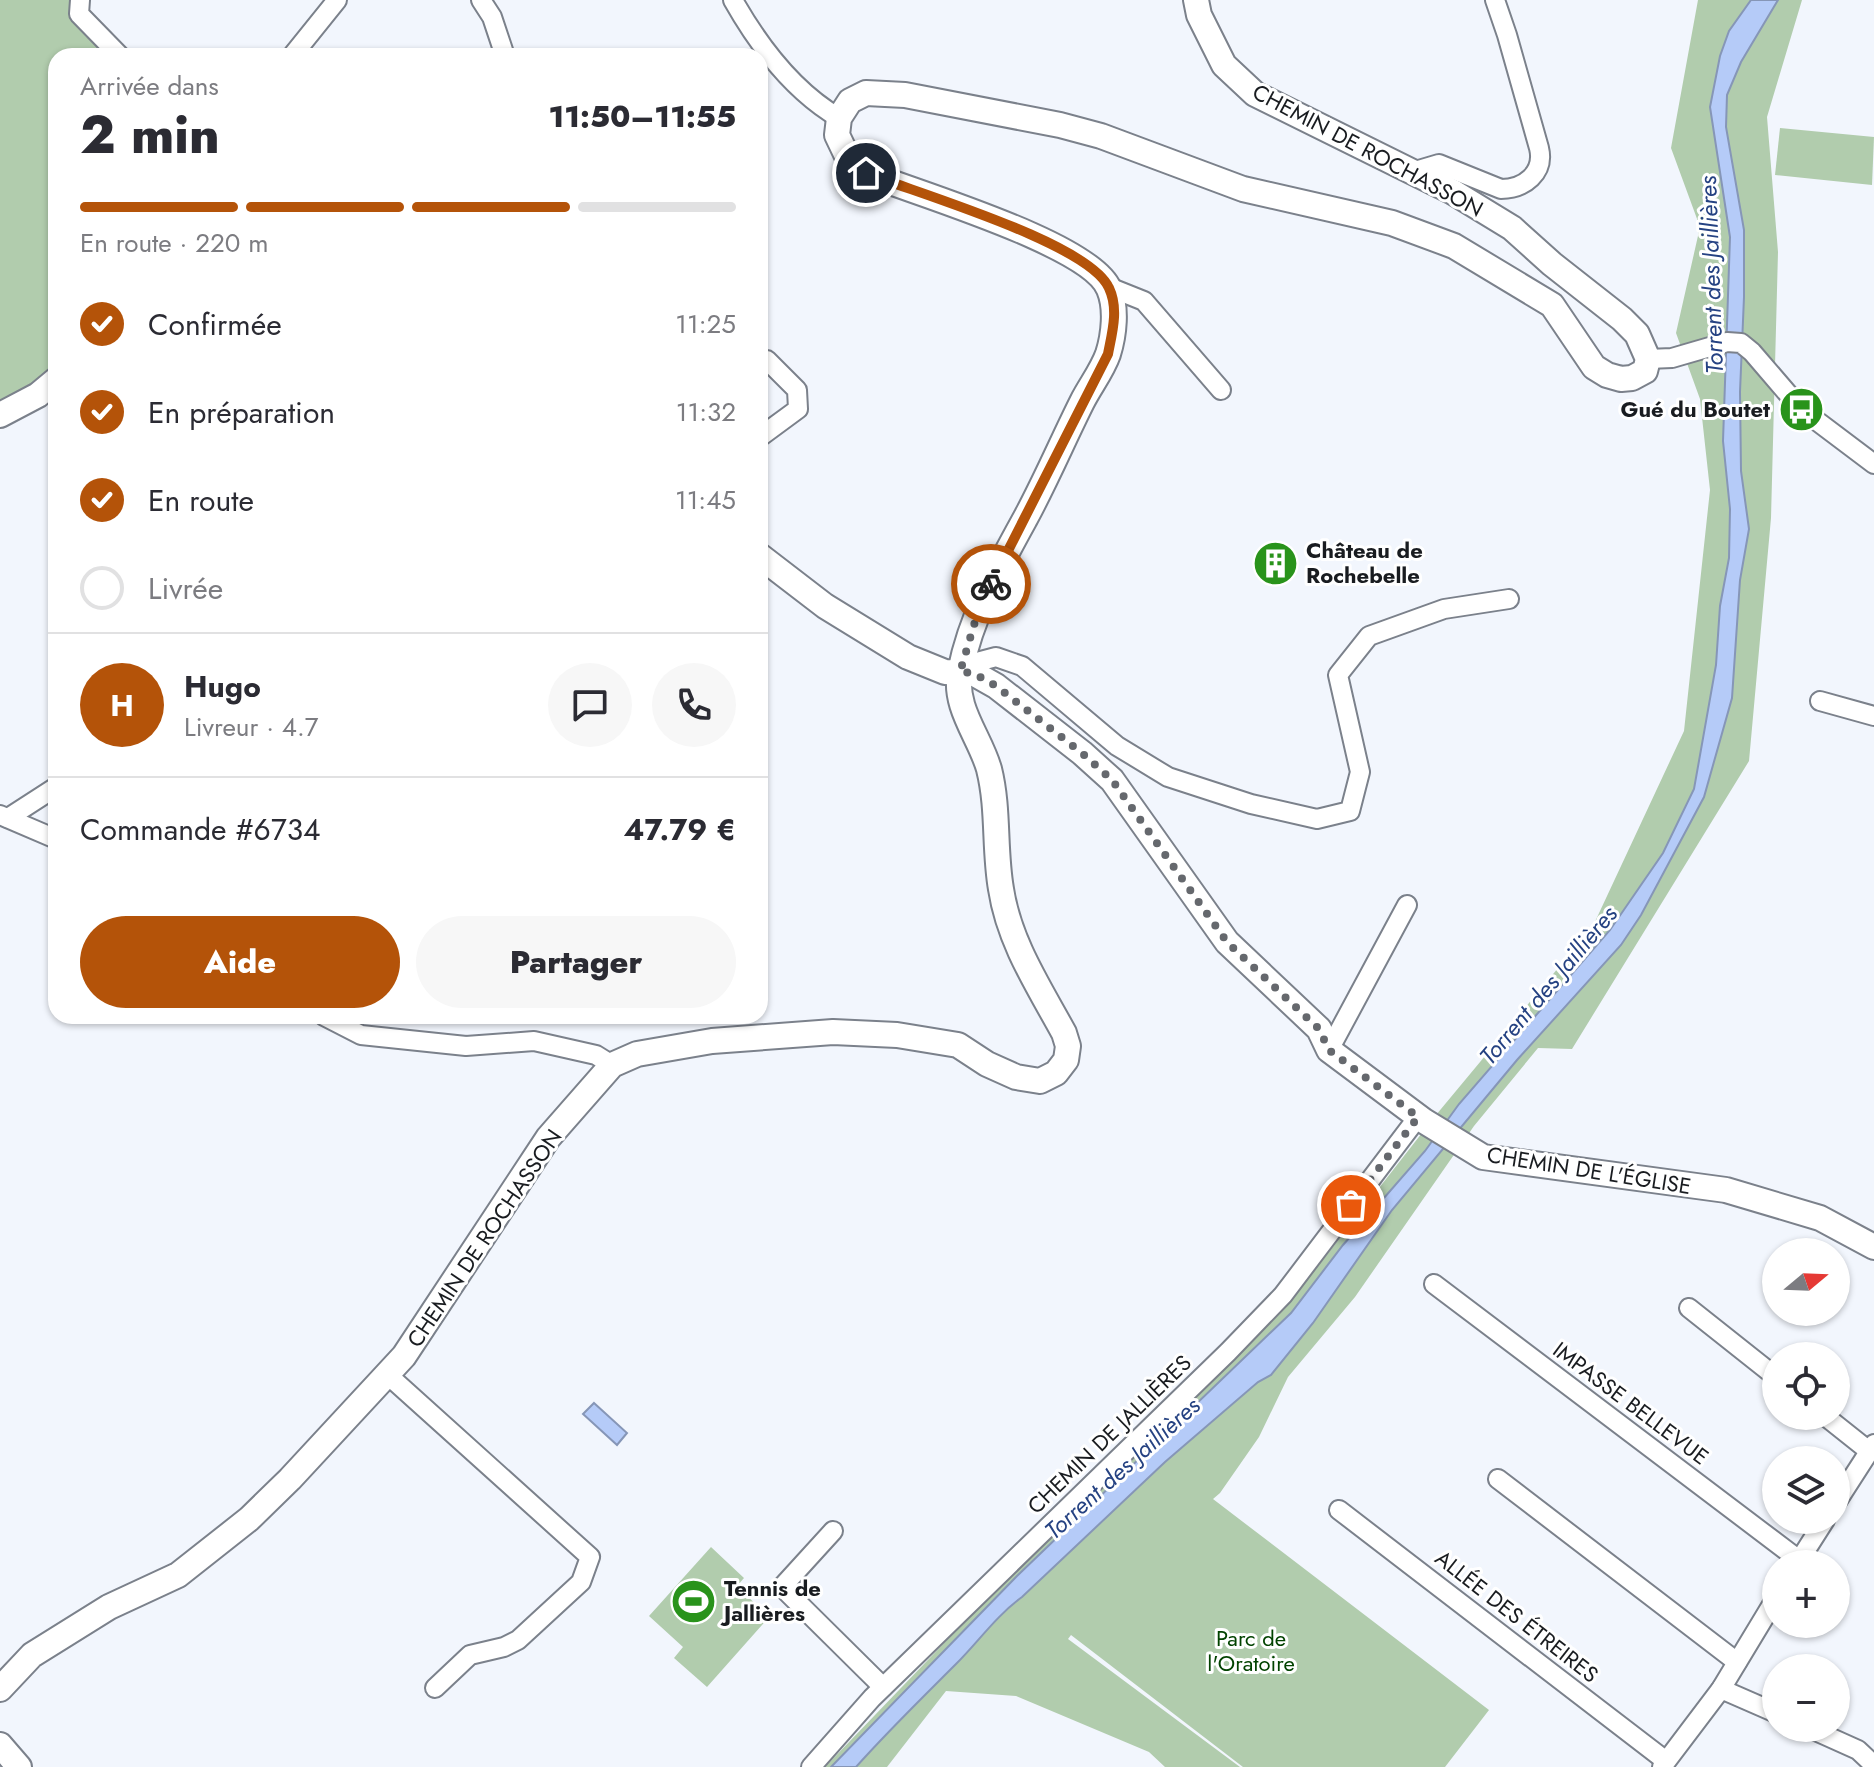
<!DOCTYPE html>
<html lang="fr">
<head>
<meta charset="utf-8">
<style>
  body { margin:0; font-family:Jost,sans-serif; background:#f7f7f7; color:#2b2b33; height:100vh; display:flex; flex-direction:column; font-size:30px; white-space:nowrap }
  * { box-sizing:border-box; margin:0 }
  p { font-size:26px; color:#7c7c81 }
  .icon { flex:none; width:44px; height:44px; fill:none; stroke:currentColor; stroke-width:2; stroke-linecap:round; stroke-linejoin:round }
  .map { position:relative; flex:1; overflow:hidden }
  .side { position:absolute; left:48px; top:48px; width:720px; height:976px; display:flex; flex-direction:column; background:#fff; border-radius:24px; box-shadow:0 2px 6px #0004 }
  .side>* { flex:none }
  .needle { width:52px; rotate:71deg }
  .tools { position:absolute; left:1762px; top:1238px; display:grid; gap:16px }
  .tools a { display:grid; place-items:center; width:88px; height:88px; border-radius:50%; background:#fff; box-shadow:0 2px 6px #0004; font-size:40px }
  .pin { position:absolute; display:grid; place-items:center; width:68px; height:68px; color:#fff; margin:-34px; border:4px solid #fff; border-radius:50%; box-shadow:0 2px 8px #0007 }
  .courier { position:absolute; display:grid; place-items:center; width:80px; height:80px; margin:-40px; border:6px solid #b45309; border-radius:50%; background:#fff; color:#222; box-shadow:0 2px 10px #0007 }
  .summary em { font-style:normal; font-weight:800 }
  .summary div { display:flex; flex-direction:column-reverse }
  .summary { display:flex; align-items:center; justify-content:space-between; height:136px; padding:0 32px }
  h1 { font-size:52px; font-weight:800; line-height:60px }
  .bar { display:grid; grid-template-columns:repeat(4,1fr); gap:12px 8px; align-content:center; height:96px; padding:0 32px }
  .bar i { height:10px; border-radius:6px; background:#e1e1e2 }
  .bar .selected { background:#b45309 }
  .bar p { grid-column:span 4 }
  .line { display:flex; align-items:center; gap:20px; padding:0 32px; border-top:2px solid #e1e1e2 }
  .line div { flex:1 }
  .round { display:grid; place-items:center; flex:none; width:84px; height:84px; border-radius:42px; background:#f7f7f7 }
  ol { padding:0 32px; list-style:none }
  li { display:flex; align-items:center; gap:24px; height:88px }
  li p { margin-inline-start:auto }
  li .icon { padding:8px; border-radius:50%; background:#b45309; color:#fff; stroke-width:4 }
  li:last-child { color:#7c7c81 }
  li i { width:44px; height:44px; border:4px solid #e1e1e2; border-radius:50% }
  .cta { display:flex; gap:16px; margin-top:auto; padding:16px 32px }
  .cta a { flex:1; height:92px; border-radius:48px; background:#b45309; color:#fff; font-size:32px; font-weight:800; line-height:92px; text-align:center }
  .cta a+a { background:#f7f7f7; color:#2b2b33 }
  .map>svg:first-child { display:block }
</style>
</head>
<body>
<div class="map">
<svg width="1874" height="1767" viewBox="0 0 1874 1767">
  <rect width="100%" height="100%" fill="#f2f6fd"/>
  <g fill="#b1ccad">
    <polygon points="0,0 80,0 120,56 56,56 56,380 0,415"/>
    <polygon points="1698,0 1802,0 1767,117 1778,252 1771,518 1749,761 1572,1049 1538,1048 1474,1126 1355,1297 1288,1377 1259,1437 1220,1493 1213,1499 1489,1710 1445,1767 1243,1767 1071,1635 1068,1639 1240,1767 1165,1767 1149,1752 1016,1696 946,1691 887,1767 825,1767 998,1587 1290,1302 1436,1115 1593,926 1684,731 1710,490 1700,399 1676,333 1700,227 1671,148"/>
    <polygon points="1780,128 1874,137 1872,185 1775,175"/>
    <polygon points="711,1547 744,1578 737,1586 769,1617 707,1687 674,1658 683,1647 649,1616"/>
  </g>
  <g fill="#b5cbf8" stroke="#8696b7" stroke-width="2">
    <path d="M1751 0H1778L1741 62 1727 95 1726 127 1744 230V297L1740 392 1741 471 1749 529 1740 580 1732 698 1704 797 1641 915 1621 945 1517 1060 1392 1210 1313 1323 1271 1375 1258 1382 1165 1462 1022 1597C996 1616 979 1641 956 1664 922 1698 888 1731 856 1767H831L1017 1576 1291 1313 1343 1245 1425 1151 1459 1104 1610 930 1663 853 1694 789 1716 665 1720 606 1729 558 1730 509 1723 441 1730 237 1710 107 1720 56 1729 31Z"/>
    <polygon points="594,1403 627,1433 617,1445 583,1414"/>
  </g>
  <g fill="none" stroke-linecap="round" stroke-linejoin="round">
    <defs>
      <g id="street">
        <polyline points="80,0 79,14 120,56"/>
        <polyline points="481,0 492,17 505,56"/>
        <path d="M733 0C759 46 793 91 839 118"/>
        <polyline points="292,56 337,0"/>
        <path d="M1412 172 1439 164 1501 189C1524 189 1545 173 1539 148L1507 35 1495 0"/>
        <polyline points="1109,287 1144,301 1221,390"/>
        <polyline points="1648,359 1672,358 1727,342 1741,343 1752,352 1801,409 1874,464"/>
        <polyline points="760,362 767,360 797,390 798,409 760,437"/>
        <polyline points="962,666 996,657 1022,666 1117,746 1168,777 1251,804 1317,819 1350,811 1360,772 1338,675 1369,636 1444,609 1509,599"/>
        <polyline points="1820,701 1874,716"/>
        <polyline points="0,815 56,839"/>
        <polyline points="8,818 56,787"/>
        <polyline points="324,1016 361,1035 466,1046 534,1041 596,1055 612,1065"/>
        <polyline points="1329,1050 1407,905"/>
        <polyline points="1434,1284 1799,1560"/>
        <polyline points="1689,1308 1776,1377"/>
        <polyline points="389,1376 590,1557 581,1582 518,1640 504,1647 470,1655 435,1688"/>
        <polyline points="1825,1416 1869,1451"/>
        <polyline points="1498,1479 1737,1662"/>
        <polyline points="1836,1503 1874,1444"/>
        <polyline points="1339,1510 1666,1761"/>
        <polyline points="833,1531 782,1587 883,1687"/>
        <polyline points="1797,1564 1825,1520"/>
        <polyline points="1721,1689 1776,1713"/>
        <polyline points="1809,1728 1858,1750 1874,1765"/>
        <polyline points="811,1767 872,1698 1228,1352 1283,1295 1418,1117"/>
        <polyline points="1662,1767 1721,1689 1776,1598"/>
      </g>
      <g id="secondary">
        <polyline points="0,415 38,395 56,380"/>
        <polyline points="760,556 825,606 908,657 945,672 973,673 996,686 1082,753 1112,780 1227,942 1319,1029 1329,1050 1424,1121 1483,1157 1726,1190 1820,1218 1874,1247"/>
        <path d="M0 1689 32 1655 109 1607 178 1575 249 1519 290 1479 404 1356 548 1138 612 1065 637 1054 712 1041 833 1032 897 1035 958 1045 987 1064 1016 1077 1040 1081 1056 1073 1066 1060 1068 1046 1064 1033C1039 987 1009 942 1001 889 994 849 999 809 989 769 980 737 953 707 960 672 971 616 999 566 1026 517 1046 480 1063 440 1082 402 1090 386 1102 371 1108 354 1114 335 1117 308 1109 289 1091 244 915 193 866 173L848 158 837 135 839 118 850 101 866 93 905 95 1060 125 1101 136 1243 189 1392 223 1454 246 1552 305 1594 367 1607 375 1621 379 1632 378 1645 371 1648 359 1637 334 1622 319 1552 264 1512 228 1453 192 1255 94 1224 65 1199 15 1196 0"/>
        <polyline points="0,1745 19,1767"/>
      </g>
    </defs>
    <use href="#street" stroke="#7b818b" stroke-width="22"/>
    <use href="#secondary" stroke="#7b818b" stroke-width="28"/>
    <use href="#street" stroke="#fff" stroke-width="18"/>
    <use href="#secondary" stroke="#fff" stroke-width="24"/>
  </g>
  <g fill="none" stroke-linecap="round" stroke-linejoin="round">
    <polyline stroke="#65686d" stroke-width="8" stroke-dasharray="0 14.4" points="991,584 977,615 960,672 973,673 996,686 1082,753 1112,780 1227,942 1319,1029 1329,1050 1418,1117 1351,1205"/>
    <path stroke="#b45309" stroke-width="10" d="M866 173C916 193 1089 243 1109 288 1119 309 1112 333 1108 354L991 584"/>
  </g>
  <defs>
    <symbol id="bus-disc" viewBox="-11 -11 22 22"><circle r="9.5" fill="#29931b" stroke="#fff"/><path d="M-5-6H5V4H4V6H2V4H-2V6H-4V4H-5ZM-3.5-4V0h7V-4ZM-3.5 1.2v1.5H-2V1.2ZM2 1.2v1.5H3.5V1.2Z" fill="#fff"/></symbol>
    <symbol id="building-disc" viewBox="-11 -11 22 22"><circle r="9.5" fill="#29931b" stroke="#fff"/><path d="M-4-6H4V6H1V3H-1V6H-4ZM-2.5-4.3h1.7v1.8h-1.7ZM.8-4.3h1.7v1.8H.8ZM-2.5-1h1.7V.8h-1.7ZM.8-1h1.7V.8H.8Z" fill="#fff"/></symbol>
    <symbol id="stadium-disc" viewBox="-11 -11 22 22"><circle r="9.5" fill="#29931b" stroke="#fff"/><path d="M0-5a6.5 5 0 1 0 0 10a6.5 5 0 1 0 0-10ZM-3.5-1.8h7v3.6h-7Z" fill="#fff"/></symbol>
  </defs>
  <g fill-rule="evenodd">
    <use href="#bus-disc" x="1776" y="384" width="51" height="51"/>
    <use href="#building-disc" x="1250" y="538" width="51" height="51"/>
    <use href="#stadium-disc" x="668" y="1576" width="51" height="51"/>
  </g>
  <g text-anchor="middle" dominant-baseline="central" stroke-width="6" stroke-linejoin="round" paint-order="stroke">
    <g font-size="22" fill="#191c20" stroke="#fff">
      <text transform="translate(1368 150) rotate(28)">CHEMIN DE ROCHASSON</text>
      <text transform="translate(1589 1170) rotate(9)">CHEMIN DE L'ÉGLISE</text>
      <text transform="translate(484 1238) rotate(-56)">CHEMIN DE ROCHASSON</text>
      <text transform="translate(1631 1403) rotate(37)">IMPASSE BELLEVUE</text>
      <text transform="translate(1109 1434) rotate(-44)">CHEMIN DE JALLIÈRES</text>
      <text transform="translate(1517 1616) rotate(38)">ALLÉE DES ÉTREIRES</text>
    </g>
    <g font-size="22" font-weight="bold" fill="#191c20" stroke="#fff" text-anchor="start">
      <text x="1770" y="409" text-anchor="end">Gué du Boutet</text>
      <text x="1306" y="550">Château de<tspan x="1306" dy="25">Rochebelle</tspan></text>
      <text x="724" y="1588">Tennis de<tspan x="724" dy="25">Jallières</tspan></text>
    </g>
    <g font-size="22" fill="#024300" stroke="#fff">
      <text x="1251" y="1638">Parc de<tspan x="1251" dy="25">l'Oratoire</tspan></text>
    </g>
    <g font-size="24" font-style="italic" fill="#254282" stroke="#fff">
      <text transform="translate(1711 275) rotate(-92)">Torrent des Jaillières</text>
      <text transform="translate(1548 985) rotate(-50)">Torrent des Jaillières</text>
      <text transform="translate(1122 1468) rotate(-42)">Torrent des Jaillières</text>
    </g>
  </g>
</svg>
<div class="tools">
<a><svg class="needle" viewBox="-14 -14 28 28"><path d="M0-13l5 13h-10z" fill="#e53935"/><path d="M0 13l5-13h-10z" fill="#7c7c81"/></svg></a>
<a><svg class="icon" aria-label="locate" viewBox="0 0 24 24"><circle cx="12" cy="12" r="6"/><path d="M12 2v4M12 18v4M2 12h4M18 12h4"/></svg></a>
<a><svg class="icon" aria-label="layers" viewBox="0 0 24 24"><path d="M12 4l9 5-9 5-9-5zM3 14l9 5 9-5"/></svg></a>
<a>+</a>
<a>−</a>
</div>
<div class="pin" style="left:1351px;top:1205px;background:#ea580c"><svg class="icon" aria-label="bag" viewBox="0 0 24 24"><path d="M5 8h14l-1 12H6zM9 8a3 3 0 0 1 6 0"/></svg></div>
<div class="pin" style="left:866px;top:173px;background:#1f2937"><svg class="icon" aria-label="home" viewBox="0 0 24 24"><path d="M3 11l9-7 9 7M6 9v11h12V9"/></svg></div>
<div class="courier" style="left:991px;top:584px"><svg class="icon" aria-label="bike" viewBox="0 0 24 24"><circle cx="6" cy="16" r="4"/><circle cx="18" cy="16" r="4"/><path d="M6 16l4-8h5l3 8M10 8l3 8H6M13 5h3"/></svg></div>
<section class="side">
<div class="summary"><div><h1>2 min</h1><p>Arrivée dans</p></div><em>11:50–11:55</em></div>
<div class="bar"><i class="selected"></i><i class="selected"></i><i class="selected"></i><i></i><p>En route · 220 m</p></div>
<ol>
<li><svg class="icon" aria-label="check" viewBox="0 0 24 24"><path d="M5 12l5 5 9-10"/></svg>Confirmée<p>11:25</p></li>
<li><svg class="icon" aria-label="check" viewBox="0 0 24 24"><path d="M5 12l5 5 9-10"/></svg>En préparation<p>11:32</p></li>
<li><svg class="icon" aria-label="check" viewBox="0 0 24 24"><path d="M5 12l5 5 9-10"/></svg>En route<p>11:45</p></li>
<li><i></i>Livrée</li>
</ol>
<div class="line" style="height:144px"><b class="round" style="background:#b45309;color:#fff">H</b><div><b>Hugo</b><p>Livreur · 4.7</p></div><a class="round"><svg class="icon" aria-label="chat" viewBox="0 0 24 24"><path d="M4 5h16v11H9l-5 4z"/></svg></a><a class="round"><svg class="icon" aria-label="phone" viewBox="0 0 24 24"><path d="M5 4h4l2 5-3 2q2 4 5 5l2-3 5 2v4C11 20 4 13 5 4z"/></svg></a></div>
<div class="line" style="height:104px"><div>Commande #6734</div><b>47.79 €</b></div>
<div class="cta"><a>Aide</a><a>Partager</a></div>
</section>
</div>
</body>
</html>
